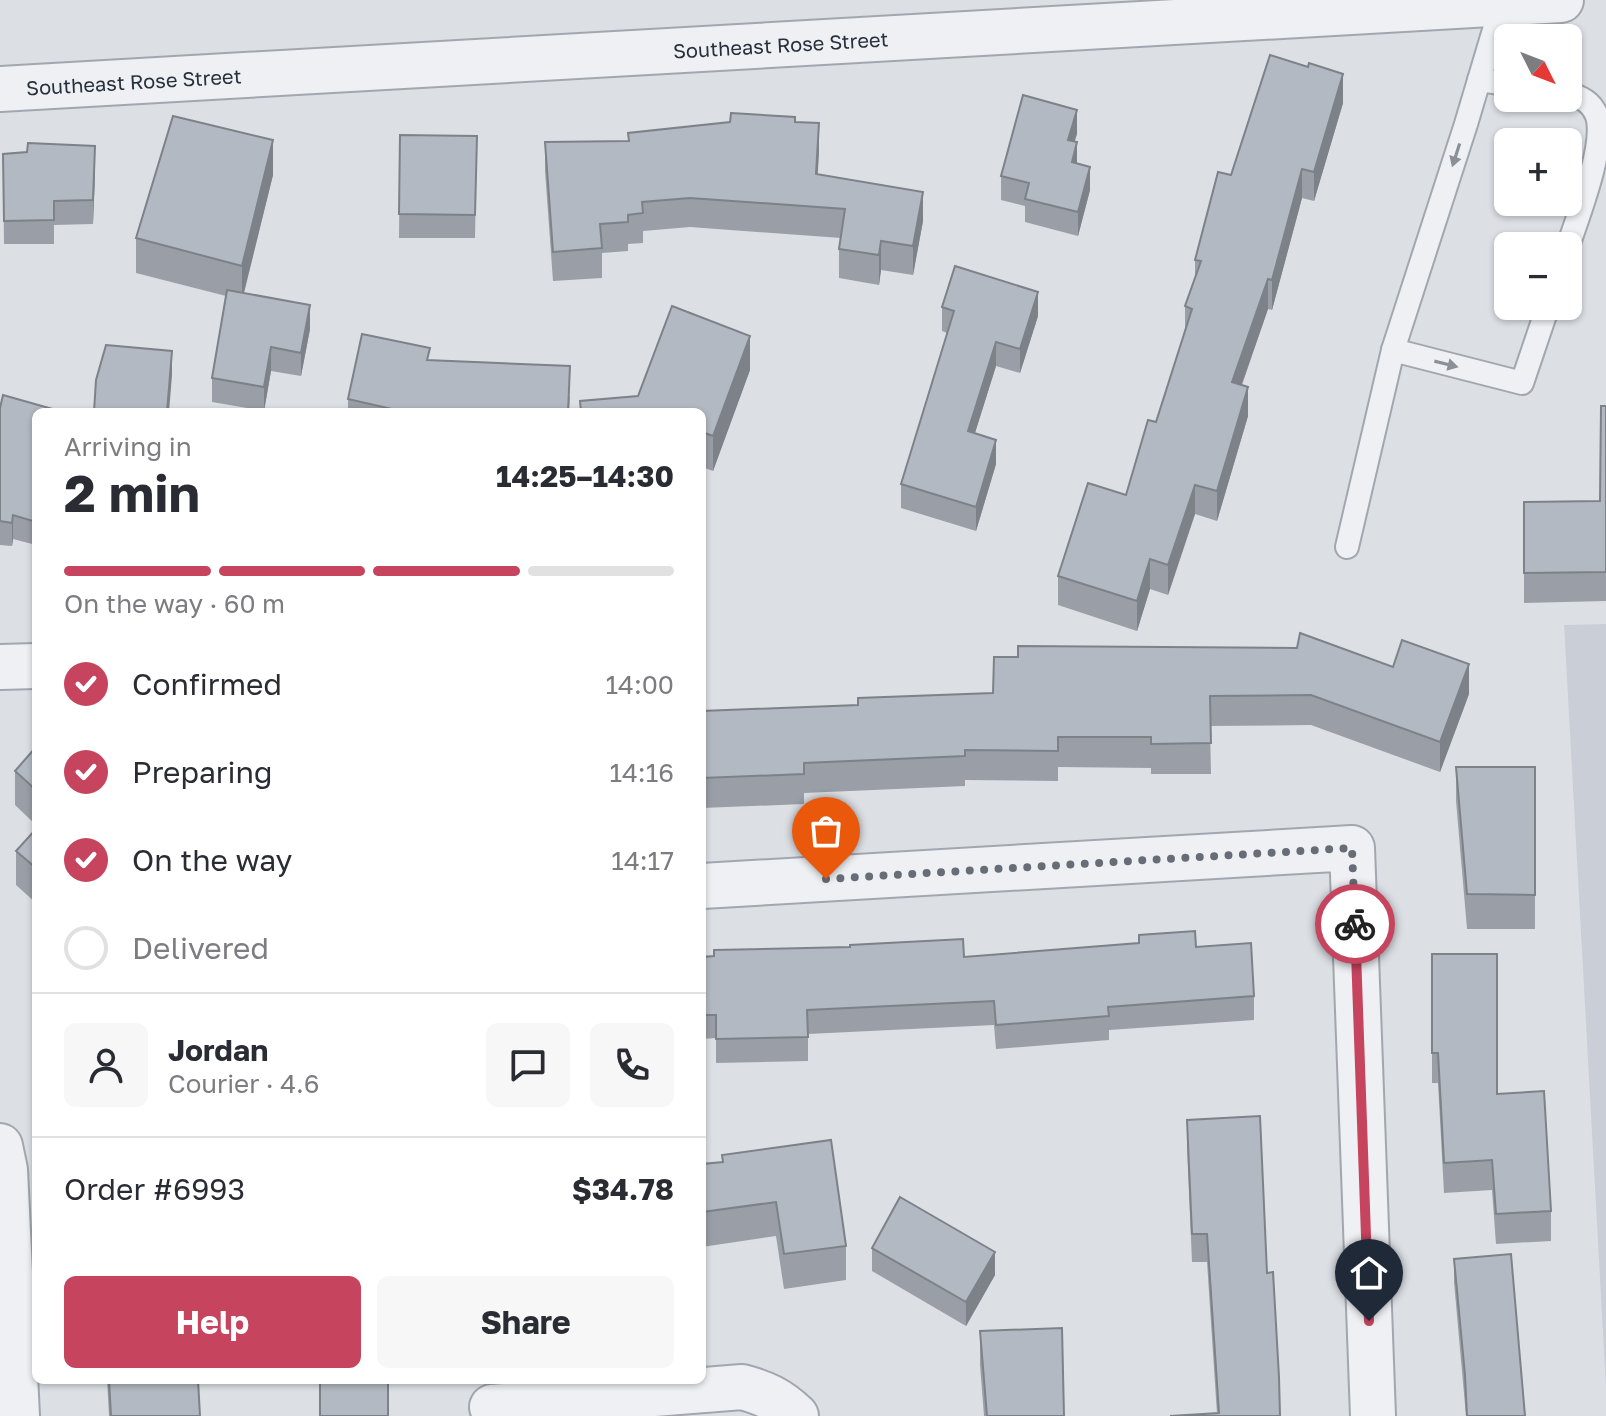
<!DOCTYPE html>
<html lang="en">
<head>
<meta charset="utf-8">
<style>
  body { margin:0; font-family:"Golos Text",sans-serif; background:#f7f7f7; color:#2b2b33; height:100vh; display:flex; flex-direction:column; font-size:30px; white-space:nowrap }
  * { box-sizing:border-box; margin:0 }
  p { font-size:26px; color:#7c7c81 }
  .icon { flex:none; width:44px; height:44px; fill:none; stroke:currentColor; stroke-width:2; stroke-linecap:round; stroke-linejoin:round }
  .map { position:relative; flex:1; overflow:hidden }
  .panel { position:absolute; left:32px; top:408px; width:674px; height:976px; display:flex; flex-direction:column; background:#fff; border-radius:12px; box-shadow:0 2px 6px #0004 }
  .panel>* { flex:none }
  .needle { width:52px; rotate:132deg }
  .tools { position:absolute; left:1494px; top:24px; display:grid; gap:16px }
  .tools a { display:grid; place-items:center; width:88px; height:88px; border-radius:12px; background:#fff; box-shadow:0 2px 6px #0004; font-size:40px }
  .pin { position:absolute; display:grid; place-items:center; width:68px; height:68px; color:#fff; margin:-82px -34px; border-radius:50% 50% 50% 0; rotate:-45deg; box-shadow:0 0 8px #0007 }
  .pin .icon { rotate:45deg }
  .courier { position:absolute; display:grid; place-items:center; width:80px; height:80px; margin:-40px; border:6px solid #c6445d; border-radius:50%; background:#fff; color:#222; box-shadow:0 2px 10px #0007 }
  .summary em { font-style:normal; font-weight:700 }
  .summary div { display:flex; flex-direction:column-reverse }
  .summary { display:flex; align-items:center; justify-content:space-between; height:136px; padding:0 32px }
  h1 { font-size:52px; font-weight:700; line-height:60px }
  .bar { display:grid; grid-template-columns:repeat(4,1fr); gap:12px 8px; align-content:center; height:96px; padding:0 32px }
  .bar i { height:10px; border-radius:6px; background:#e1e1e2 }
  .bar .active { background:#c6445d }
  .bar p { grid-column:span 4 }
  .line { display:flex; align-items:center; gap:20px; padding:0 32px; border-top:2px solid #e1e1e2 }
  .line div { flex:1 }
  .round { display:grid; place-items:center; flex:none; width:84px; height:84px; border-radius:12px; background:#f7f7f7 }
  ol { padding:0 32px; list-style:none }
  li { display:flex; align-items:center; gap:24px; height:88px }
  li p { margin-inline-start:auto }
  li .icon { padding:8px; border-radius:50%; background:#c6445d; color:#fff; stroke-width:4 }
  li:last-child { color:#7c7c81 }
  li i { width:44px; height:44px; border:4px solid #e1e1e2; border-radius:50% }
  .cta { display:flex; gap:16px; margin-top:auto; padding:16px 32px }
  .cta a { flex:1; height:92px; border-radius:12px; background:#c6445d; color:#fff; font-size:32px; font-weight:700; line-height:92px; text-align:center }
  .cta a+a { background:#f7f7f7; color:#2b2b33 }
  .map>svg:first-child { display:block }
</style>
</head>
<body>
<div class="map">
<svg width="1606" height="1416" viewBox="0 0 1606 1416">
  <rect width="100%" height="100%" fill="#dce0e5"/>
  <polygon fill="#cacfd7" points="1606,624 1606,1387 1564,625"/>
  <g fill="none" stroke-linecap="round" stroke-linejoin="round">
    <defs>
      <g id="service">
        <polyline points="1502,3 1466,124 1393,350 1522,383 1548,306"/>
        <polyline points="1479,80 1508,84"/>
        <path d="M1568 246C1578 217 1606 144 1597 116 1592 103 1581 96 1568 94"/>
        <polyline points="1347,547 1393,350"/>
      </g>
      <g id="minor">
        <path id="s1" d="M0 89 1561 0"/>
        <polyline points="1,667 36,666"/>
        <polyline points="702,886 1352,848 1373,1416"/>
        <polyline points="0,1146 5,1170 17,1416"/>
        <path d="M492 1407 742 1387C765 1393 779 1400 796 1416"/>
      </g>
    </defs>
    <use href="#service" stroke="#a2a7af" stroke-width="26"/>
    <use href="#minor" stroke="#a2a7af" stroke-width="48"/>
    <use href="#service" stroke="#eef0f4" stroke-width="22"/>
    <use href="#minor" stroke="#eef0f4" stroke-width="44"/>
  </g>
  <g fill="#9a9fa7">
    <polygon points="1343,103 1314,201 1302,198 1272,310 1268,309 1242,385 1248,416 1217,521 1195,514 1168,595 1150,589 1137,631 1058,605 1058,576 1126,495 1156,422 1185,330 1185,306 1195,279 1195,260 1231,175"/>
    <polygon points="795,122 819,152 817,175 923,221 913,275 881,270 879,285 839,278 839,249 841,238 690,227 643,231 643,243 628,244 628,251 602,253 602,278 553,281 545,171 545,142 628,141 628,133"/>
    <polygon points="1077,134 1074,141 1077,163 1090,190 1078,236 1025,222 1025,206 1001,200 1001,176"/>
    <polygon points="400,135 477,136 475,238 399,238"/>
    <polygon points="3,154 95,170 93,224 54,225 54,244 4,244"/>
    <polygon points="273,175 244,293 310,329 301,376 271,371 264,411 212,402 212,378 226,296 136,273 136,238"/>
    <polygon points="942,307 1038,316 1020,373 996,366 975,433 996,464 976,531 901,508 901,484 947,333 942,331"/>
    <polygon points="430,360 570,397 569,412 348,412 348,399"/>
    <polygon points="750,370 713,471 702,467 702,412 638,396"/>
    <polygon points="1606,406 1606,601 1524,603 1524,502 1600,501"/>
    <polygon points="0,408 36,412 36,545 13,539 12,546 0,545"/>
    <polygon points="1469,694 1440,772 1311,725 1210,726 1211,774 1151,774 1151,768 1058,767 1058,781 965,780 965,786 804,793 804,804 702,808 702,711 858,705 858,698"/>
    <polygon points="36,747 36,825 15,805 15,771"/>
    <polygon points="1456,767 1535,767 1535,929 1467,929 1456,801"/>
    <polygon points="36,829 36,903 16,885 16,851"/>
    <polygon points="1196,947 1254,996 1254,1020 1109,1030 1109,1040 996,1049 994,1025 808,1034 808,1061 716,1063 716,1038 702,1039 702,957 964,957"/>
    <polygon points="1432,954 1551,1211 1551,1241 1496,1244 1492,1190 1444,1193 1438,1083 1432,1083"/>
    <polygon points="1187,1120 1267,1273 1280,1416 1217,1414 1207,1262 1192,1262 1187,1148"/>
    <polygon points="722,1155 846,1246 846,1280 784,1289 776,1236 702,1247 702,1164 722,1162"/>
    <polygon points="872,1248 995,1275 966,1326 872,1271"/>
    <polygon points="1454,1259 1525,1416 1466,1416 1454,1282"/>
    <polygon points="980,1331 1064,1416 984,1416 980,1365"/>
    <polygon points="107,1380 197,1380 200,1416 109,1416"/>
  </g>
  <g fill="#7d8288">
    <polygon points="1343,74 1343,103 1314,201 1314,172"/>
    <polygon points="1077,110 1077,134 1068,163 1068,140"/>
    <polygon points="819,123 819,152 816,203 816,174"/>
    <polygon points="273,140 273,175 242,300 242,266"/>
    <polygon points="1077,142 1077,166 1072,162"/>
    <polygon points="95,146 95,170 93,224 93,200"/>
    <polygon points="1090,167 1090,190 1078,236 1078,212"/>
    <polygon points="1302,169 1302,198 1272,310 1272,280"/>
    <polygon points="923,192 923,221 913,275 913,246"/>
    <polygon points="881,241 881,270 879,285 879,255"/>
    <polygon points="1268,279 1268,309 1232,412 1232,382"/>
    <polygon points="1038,292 1038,316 1020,373 1020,349"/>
    <polygon points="310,305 310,329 301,376 301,353"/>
    <polygon points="750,336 750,370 713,471 713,436"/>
    <polygon points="996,342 996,366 968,455 968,431"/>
    <polygon points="271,347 271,371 264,411 264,387"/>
    <polygon points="172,351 172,375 169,412 167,412"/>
    <polygon points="1248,387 1248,416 1217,521 1217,491"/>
    <polygon points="996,440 996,464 976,531 976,507"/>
    <polygon points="1195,485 1195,514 1168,595 1168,565"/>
    <polygon points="13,515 13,539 12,546 12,523"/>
    <polygon points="1150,559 1150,589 1137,631 1137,601"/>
    <polygon points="1469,664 1469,694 1440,772 1440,742"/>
    <polygon points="995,1252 995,1275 966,1326 966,1302"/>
  </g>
  <g fill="#b3b9c2" stroke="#7d8288" stroke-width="2">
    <polygon points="1270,55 1308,67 1309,63 1343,74 1314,172 1302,169 1272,280 1268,279 1232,382 1248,387 1217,491 1195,485 1168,565 1150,559 1137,601 1058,576 1088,483 1126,495 1148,420 1156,422 1192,309 1185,306 1201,261 1195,260 1218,172 1231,175"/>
    <polygon points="1023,95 1077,110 1068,140 1077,142 1072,162 1090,167 1078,212 1025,199 1029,183 1001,176"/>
    <polygon points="731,113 795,117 795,122 819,123 816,174 923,192 913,246 881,241 879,255 839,249 845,209 690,198 642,202 643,213 628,215 628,222 600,224 602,248 553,252 545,142 629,141 628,133 730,122"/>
    <polygon points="173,116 273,140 242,266 136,238"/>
    <polygon points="400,135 477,136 475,215 399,214"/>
    <polygon points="28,143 95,146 93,200 54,201 54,220 4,221 3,154 27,152"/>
    <polygon points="955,266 1038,292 1020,349 996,342 968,431 996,440 976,507 901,484 954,311 942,307"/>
    <polygon points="227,290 310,305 301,353 271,347 264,387 212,378"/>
    <polygon points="672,306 750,336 713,436 702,432 702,412 581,412 580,401 638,396"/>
    <polygon points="362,334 430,348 427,360 570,366 568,412 405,412 348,399"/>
    <polygon points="106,345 172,351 167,412 94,412 96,380"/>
    <polygon points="3,395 63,412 36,412 36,522 13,515 12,523 0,521 0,408"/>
    <polygon points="1601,406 1606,406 1606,572 1524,573 1524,502 1600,501"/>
    <polygon points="1300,633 1393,667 1402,640 1469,664 1440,742 1311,695 1210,696 1211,743 1151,744 1151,737 1058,737 1058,751 965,750 965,756 804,763 804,774 702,778 702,711 858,705 858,698 993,693 994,657 1018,657 1018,646 1297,648"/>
    <polygon points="36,747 36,790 15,771"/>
    <polygon points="1456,767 1535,767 1535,895 1467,894"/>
    <polygon points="36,829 36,868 16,851"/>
    <polygon points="1195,931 1196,947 1251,943 1254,996 1108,1007 1109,1016 996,1025 994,1001 807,1010 808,1037 716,1039 716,1015 702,1015 702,957 714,956 714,950 850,947 850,945 963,939 964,957 1139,943 1139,935"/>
    <polygon points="1432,954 1497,954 1497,1094 1544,1091 1551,1211 1496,1214 1492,1160 1444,1163 1438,1053 1432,1053"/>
    <polygon points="1260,1116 1267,1273 1273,1272 1279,1377 1280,1416 1170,1416 1219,1413 1207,1234 1192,1234 1187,1120"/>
    <polygon points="831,1140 846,1246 784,1254 776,1202 702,1212 702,1164 723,1162 722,1155"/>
    <polygon points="900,1197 995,1252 966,1302 872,1248"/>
    <polygon points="1511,1254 1525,1416 1467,1416 1465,1375 1454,1259"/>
    <polygon points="1062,1328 1064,1416 987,1416 980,1331"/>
    <polygon points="109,1380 198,1380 200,1416 111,1416"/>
    <rect x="320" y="1380" width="68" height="36"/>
  </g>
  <defs><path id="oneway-solid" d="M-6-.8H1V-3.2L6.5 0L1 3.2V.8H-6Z" transform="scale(2)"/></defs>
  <g fill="#8a9098">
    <use href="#oneway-solid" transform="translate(1456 155) rotate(108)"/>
    <use href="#oneway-solid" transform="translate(1446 364) rotate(14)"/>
  </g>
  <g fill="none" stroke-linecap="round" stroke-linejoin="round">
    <polyline stroke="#666d76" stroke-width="8" stroke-dasharray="0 14.4" points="826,879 1352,848 1355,924"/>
    <polyline stroke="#c6445d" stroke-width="10" points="1355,924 1369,1321"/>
  </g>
  <g text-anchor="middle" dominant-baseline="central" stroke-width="8" stroke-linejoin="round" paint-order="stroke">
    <g font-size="20" fill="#262f3b" stroke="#ebeff3">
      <text stroke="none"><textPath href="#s1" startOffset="782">Southeast Rose Street</textPath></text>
      <text stroke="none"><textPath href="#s1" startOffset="134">Southeast Rose Street</textPath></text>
    </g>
  </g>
</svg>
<div class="tools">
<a><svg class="needle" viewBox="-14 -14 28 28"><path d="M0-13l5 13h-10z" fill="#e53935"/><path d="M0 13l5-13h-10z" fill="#7c7c81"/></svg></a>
<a>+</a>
<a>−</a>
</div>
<div class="pin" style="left:826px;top:879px;background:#ea580c"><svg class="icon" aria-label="bag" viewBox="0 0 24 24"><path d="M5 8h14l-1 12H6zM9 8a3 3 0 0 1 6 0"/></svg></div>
<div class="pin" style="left:1369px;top:1321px;background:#1f2937"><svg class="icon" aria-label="home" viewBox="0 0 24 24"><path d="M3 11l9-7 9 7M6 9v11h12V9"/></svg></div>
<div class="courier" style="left:1355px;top:924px"><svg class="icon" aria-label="bike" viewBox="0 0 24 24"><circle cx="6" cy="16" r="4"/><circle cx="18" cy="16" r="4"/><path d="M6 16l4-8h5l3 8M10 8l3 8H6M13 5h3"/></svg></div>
<section class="panel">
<div class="summary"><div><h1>2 min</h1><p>Arriving in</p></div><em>14:25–14:30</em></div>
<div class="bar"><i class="active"></i><i class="active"></i><i class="active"></i><i></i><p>On the way · 60 m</p></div>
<ol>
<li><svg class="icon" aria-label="check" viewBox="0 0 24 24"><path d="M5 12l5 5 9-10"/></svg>Confirmed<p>14:00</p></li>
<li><svg class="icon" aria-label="check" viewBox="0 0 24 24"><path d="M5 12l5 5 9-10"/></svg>Preparing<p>14:16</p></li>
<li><svg class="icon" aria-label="check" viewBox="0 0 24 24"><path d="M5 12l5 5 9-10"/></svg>On the way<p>14:17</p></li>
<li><i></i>Delivered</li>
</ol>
<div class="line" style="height:144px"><a class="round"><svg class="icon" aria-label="person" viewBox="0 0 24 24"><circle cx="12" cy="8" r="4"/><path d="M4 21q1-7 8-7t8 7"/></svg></a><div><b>Jordan</b><p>Courier · 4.6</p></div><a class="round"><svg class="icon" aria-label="chat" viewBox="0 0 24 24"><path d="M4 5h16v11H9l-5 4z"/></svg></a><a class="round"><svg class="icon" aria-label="phone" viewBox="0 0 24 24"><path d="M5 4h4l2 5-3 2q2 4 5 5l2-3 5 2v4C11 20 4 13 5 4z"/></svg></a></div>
<div class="line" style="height:104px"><div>Order #6993</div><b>$34.78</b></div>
<div class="cta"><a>Help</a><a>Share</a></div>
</section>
</div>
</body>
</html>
